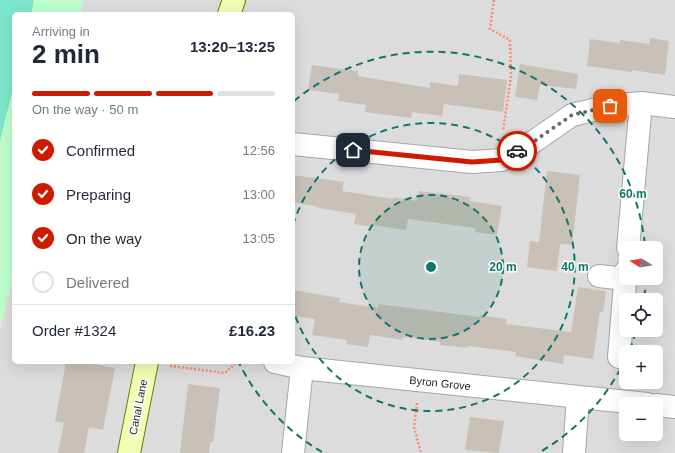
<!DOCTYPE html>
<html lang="en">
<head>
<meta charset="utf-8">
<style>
  body { margin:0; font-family:Helvetica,sans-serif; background:#f2f2f3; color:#1f2937; height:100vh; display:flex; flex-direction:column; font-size:15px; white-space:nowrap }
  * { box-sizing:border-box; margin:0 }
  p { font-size:13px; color:#747a83 }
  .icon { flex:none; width:22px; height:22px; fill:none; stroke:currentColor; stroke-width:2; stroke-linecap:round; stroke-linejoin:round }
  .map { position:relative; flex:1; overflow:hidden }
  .sheet { position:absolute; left:12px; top:12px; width:283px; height:352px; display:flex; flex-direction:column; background:#fff; border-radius:6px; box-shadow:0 4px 16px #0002 }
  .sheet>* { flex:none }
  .needle { width:26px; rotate:281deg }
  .tools { position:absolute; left:619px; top:241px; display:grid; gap:8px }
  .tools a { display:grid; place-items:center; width:44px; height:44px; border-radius:6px; background:#fff; box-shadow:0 4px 16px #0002; font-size:20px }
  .pin { position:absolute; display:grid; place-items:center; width:34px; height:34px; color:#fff; margin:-17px; border-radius:8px; box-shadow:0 2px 6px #0006 }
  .courier { position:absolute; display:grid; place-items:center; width:40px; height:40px; margin:-20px; border:3px solid #ce1b00; border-radius:50%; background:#fff; color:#222; box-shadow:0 1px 5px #0007 }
  .head em { font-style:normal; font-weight:800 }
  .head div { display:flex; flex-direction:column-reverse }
  .head { display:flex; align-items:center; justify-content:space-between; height:68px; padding:0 20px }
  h1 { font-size:26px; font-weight:800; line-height:30px }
  .bar { display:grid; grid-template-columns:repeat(4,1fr); gap:6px 4px; align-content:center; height:48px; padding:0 20px }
  .bar i { height:5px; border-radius:3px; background:#e0e1e3 }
  .bar .active { background:#ce1b00 }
  .bar p { grid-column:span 4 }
  .line { display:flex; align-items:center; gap:10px; padding:0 20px; border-top:1px solid #e0e1e3 }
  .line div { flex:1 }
  ol { padding:0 20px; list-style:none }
  li { display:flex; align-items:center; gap:12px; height:44px }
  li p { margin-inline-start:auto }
  li .icon { padding:4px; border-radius:50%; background:#ce1b00; color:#fff; stroke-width:4 }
  li:last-child { color:#747a83 }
  li i { width:22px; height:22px; border:2px solid #e0e1e3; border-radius:50% }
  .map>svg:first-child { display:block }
</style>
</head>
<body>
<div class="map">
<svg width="675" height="453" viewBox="0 0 675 453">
  <rect width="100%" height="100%" fill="#f1eee4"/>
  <path fill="#dddcdc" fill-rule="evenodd" d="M83 0H675V453H0V329L14 274V362H293V14H80ZM626 248H656V278H626ZM626 300H656V330H626ZM626 352H656V382H626ZM626 404H656V434H626Z"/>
  <polygon fill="#befecb" points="0,0 83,0 80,14 14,14 14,273 0,327"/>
  <polygon fill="#7be7cb" points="0,0 34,0 31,14 14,14 14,84 0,141"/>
  <g fill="#c9c1b7">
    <polygon points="650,38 669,41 665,75 632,70 632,72 587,66 590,39 620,43 620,40 649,44"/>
    <polygon points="520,64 578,74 576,89 540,85 537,100 515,97"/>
    <polygon points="312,65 358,71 358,76 430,88 430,82 458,86 459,74 507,80 503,112 444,104 442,116 412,112 411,118 365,112 366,105 338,101 339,94 308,90"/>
    <polygon points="547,171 580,175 572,245 560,244 557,271 527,267 530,241 539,242"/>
    <polygon points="293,175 344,182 342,191 393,199 393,197 417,201 419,191 470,197 470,201 502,206 497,235 475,232 475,228 408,219 406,230 373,225 372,227 354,224 356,214 318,208 319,207 293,202"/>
    <polygon points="578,287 606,291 603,312 600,312 593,359 564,355 563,364 515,356 516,352 468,346 467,348 440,345 440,342 403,337 403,340 370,335 368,347 346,344 347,340 312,335 315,319 293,316 293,290 340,298 339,302 378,308 378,304 480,317 480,315 507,319 506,324 571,332"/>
    <polygon points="66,362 83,362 115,368 103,430 89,427 84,453 58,453 64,423 55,421"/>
    <polygon points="188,384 220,388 213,442 210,442 209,453 180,453"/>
    <polygon points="470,417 504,421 499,453 465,450"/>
  </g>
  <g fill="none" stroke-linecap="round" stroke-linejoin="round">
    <defs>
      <g id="street">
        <polyline points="293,144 472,162 502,160 533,142 572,115 610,106 641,103 675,107"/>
        <polyline points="628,248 641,103"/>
        <polyline points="599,276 625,279"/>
        <polyline points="619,357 626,271"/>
        <polyline points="275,362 302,368 647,404"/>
        <polyline points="656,405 675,407"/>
        <polyline points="293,453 302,368"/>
        <polyline points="574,453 578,397"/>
      </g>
      <g id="secondary">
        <polyline points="229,14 234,0"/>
        <polyline points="129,453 147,362"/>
      </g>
    </defs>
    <use href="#street" stroke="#a6a6a6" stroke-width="24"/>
    <use href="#secondary" stroke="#5e7c00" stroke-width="24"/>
    <g stroke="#ff8b67" stroke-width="2.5" stroke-dasharray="2 2" stroke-linecap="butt">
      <polyline points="494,0 490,29 510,40 511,76 503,131"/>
      <polyline points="170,366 225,373 237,362"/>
      <polyline points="417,403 414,427 421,453"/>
    </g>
    <use href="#street" stroke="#fff" stroke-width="22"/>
    <use href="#secondary" stroke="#f1ffb4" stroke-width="22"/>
  </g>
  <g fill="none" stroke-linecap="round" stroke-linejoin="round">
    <polyline stroke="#686764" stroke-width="4" stroke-dasharray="0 7.2" points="517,151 533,142 572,115 610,106"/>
    <polyline stroke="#ce1b00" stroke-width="5" points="353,150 472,162 502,160 517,151"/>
  </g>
  <circle cx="431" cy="267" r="72" fill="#0f766e" fill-opacity=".12"/>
  <g fill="none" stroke="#0f766e" stroke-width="2" stroke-dasharray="7 5">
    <circle cx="431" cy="267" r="72"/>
    <path d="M293 225A144 144 0 1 1 293 309"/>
    <path d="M646 278A215 215 0 0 1 644 299M636 332A215 215 0 0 1 629 351M626 358A215 215 0 0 1 540 452M322 452A215 215 0 0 1 239 363M294 101A215 215 0 0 1 645 246"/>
  </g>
  <g text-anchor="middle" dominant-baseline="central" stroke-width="3" stroke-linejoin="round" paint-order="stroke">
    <g font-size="11" fill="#1f1f1f" stroke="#fff">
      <text transform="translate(440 383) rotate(6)">Byron Grove</text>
      <text transform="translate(138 407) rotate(-79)">Canal Lane</text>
    </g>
  </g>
  <circle cx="431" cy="267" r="6" fill="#0f766e" stroke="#fff" stroke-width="2"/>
  <g font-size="12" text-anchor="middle" font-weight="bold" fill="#0f766e" stroke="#fff" stroke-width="3" stroke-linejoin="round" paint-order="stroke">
    <text x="633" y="198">60 m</text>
    <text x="503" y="271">20 m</text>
    <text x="575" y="271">40 m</text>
  </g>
</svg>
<div class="tools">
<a><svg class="needle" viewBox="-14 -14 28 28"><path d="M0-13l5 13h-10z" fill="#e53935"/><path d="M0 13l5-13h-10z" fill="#747a83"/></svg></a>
<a><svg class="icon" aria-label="locate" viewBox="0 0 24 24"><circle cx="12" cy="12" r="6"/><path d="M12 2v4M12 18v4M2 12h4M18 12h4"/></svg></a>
<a>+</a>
<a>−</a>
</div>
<div class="pin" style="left:610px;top:106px;background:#ea580c"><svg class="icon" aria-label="bag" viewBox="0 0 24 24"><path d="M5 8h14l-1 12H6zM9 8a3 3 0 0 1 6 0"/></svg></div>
<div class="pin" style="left:353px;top:150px;background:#1f2937"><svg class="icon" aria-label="home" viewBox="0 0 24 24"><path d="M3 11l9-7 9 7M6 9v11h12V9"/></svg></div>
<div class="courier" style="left:517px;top:151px"><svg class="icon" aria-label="car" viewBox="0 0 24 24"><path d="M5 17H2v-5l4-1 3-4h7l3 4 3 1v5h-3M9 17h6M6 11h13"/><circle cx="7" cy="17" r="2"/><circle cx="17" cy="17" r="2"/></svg></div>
<section class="sheet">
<div class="head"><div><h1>2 min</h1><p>Arriving in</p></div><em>13:20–13:25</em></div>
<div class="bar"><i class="active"></i><i class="active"></i><i class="active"></i><i></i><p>On the way · 50 m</p></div>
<ol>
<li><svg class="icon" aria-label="check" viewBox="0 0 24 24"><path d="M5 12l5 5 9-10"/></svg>Confirmed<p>12:56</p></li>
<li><svg class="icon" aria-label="check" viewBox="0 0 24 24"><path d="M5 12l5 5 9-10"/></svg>Preparing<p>13:00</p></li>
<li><svg class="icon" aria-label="check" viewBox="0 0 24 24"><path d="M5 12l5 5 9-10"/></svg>On the way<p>13:05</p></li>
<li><i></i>Delivered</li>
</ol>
<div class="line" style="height:52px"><div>Order #1324</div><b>£16.23</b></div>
</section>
</div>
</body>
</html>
